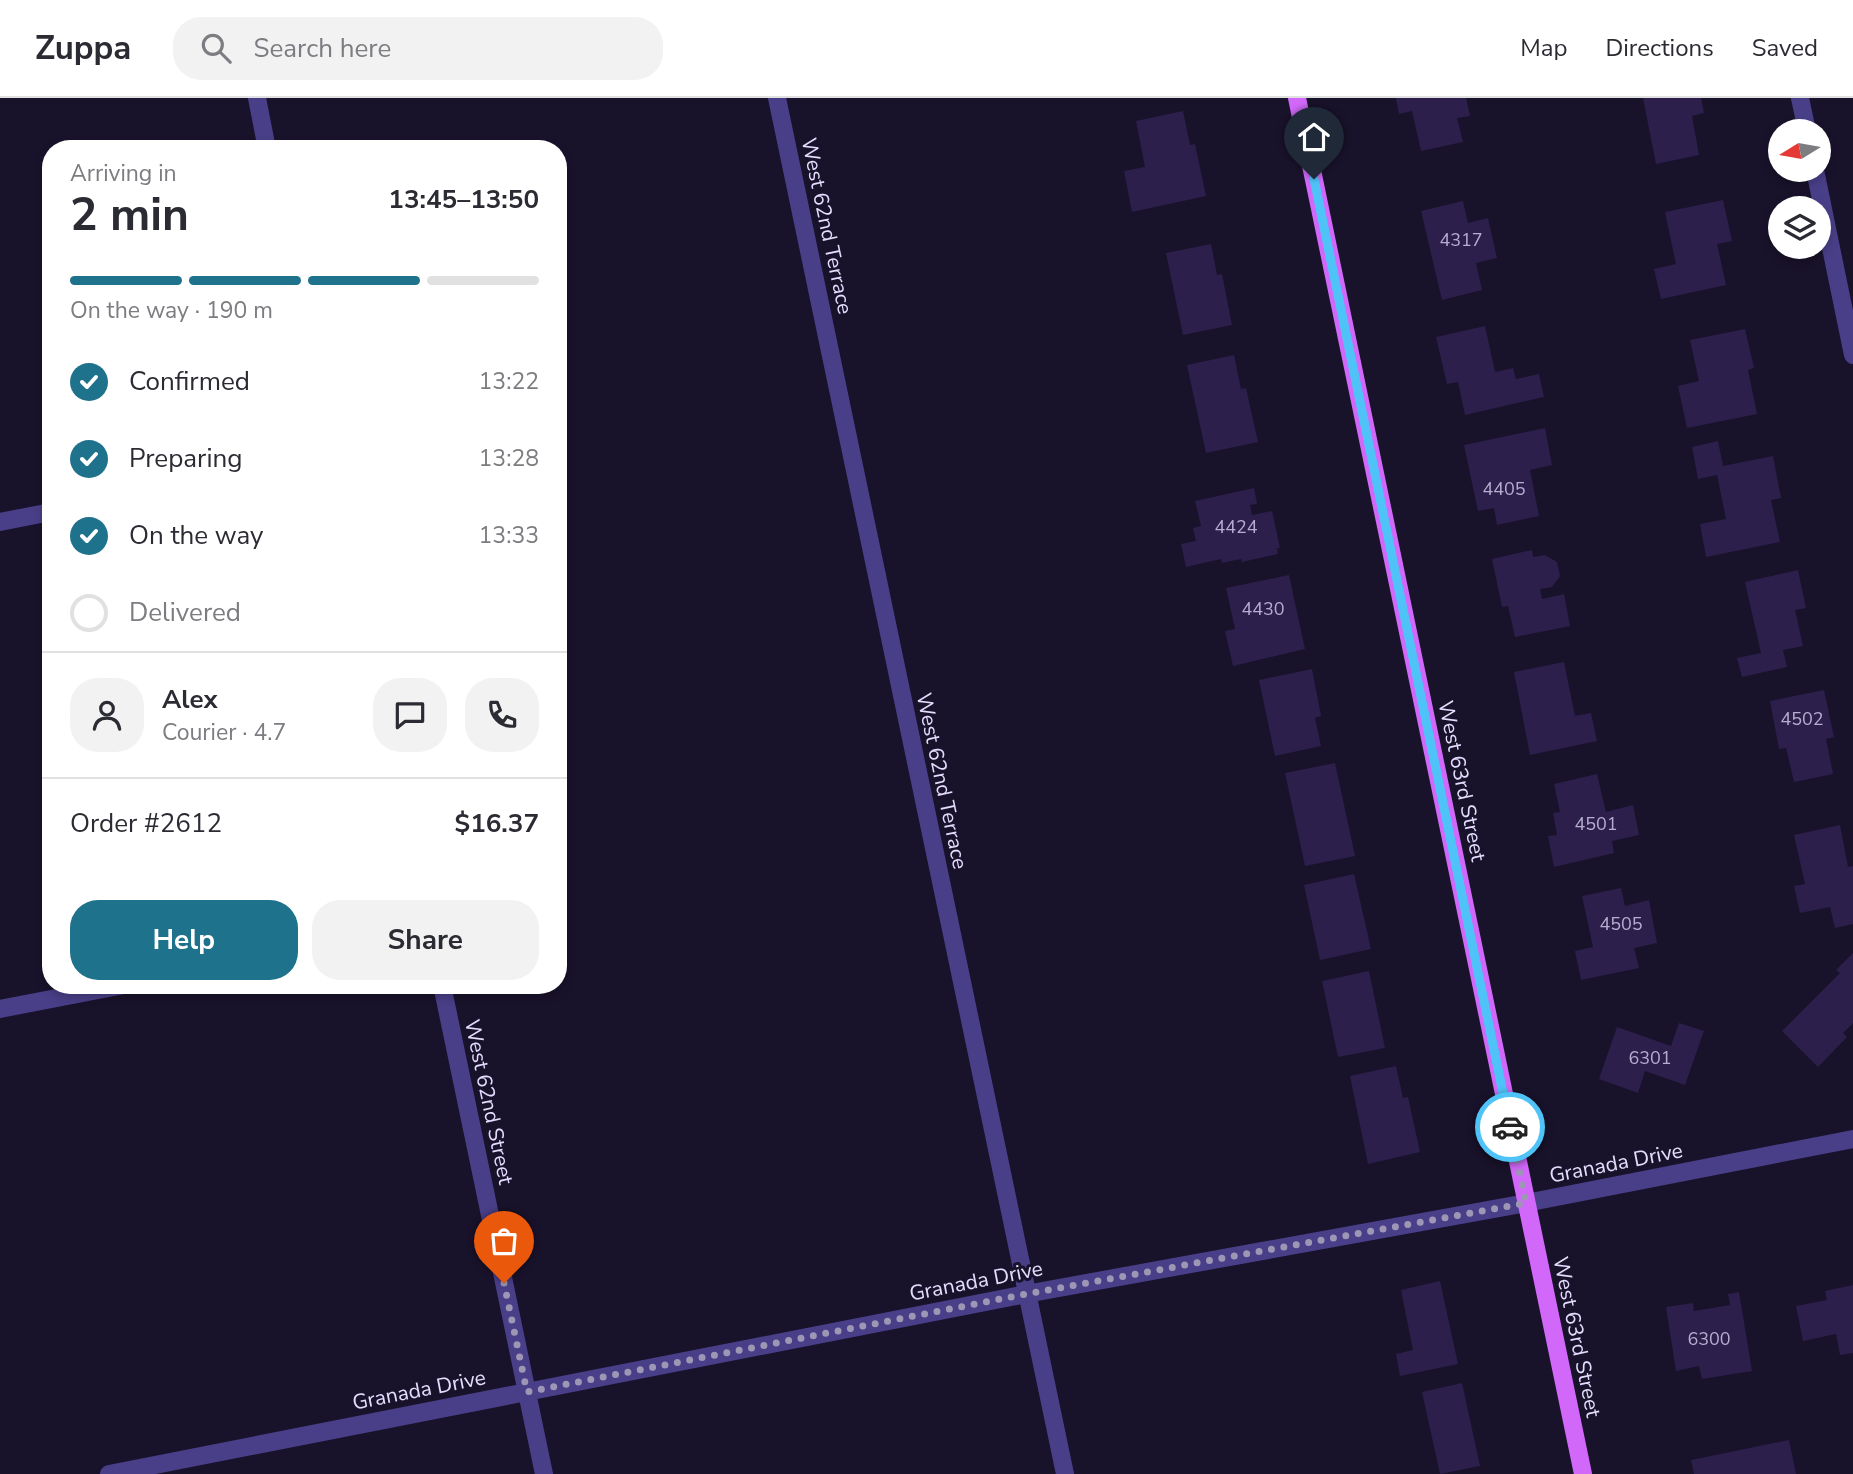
<!DOCTYPE html>
<html lang="en">
<head>
<meta charset="utf-8">
<style>
  body { margin:0; font-family:"Nunito Sans",sans-serif; background:#f2f2f3; color:#2b2b33; height:100vh; display:flex; flex-direction:column; font-size:26px; white-space:nowrap }
  * { box-sizing:border-box; margin:0 }
  p { font-size:23px; color:#7c7c81 }
  .icon { flex:none; width:38px; height:38px; fill:none; stroke:currentColor; stroke-width:2; stroke-linecap:round; stroke-linejoin:round }
  .map { position:relative; flex:1; overflow:hidden }
  .side { position:absolute; left:42px; top:42px; width:525px; height:854px; display:flex; flex-direction:column; background:#fff; border-radius:28px; box-shadow:0 4px 10px #0003 }
  .side>* { flex:none }
  .needle { width:46px; rotate:259deg }
  .fabs { position:absolute; left:1768px; top:21px; display:grid; gap:14px }
  .fabs a { display:grid; place-items:center; width:63px; height:63px; border-radius:50%; background:#fff; box-shadow:0 4px 10px #0003; font-size:35px }
  .pin { position:absolute; display:grid; place-items:center; width:60px; height:60px; color:#fff; margin:-72px -30px; border-radius:50% 50% 50% 0; rotate:-45deg; box-shadow:0 0 7px #0007 }
  .pin .icon { rotate:45deg }
  .courier { position:absolute; display:grid; place-items:center; width:70px; height:70px; margin:-35px; border:5px solid #4fc3f7; border-radius:50%; background:#fff; color:#222; box-shadow:0 2px 9px #0007 }
  .overview em { font-style:normal; font-weight:700 }
  .overview div { display:flex; flex-direction:column-reverse }
  .overview { display:flex; align-items:center; justify-content:space-between; height:119px; padding:0 28px }
  h1 { font-size:46px; font-weight:700; line-height:52px }
  .bar { display:grid; grid-template-columns:repeat(4,1fr); gap:10px 7px; align-content:center; height:84px; padding:0 28px }
  .bar i { height:9px; border-radius:5px; background:#e1e1e2 }
  .bar .active { background:#1f728b }
  .bar p { grid-column:span 4 }
  .line { display:flex; align-items:center; gap:18px; padding:0 28px; border-top:2px solid #e1e1e2 }
  .line div { flex:1 }
  .round { display:grid; place-items:center; flex:none; width:74px; height:74px; border-radius:28px; background:#f2f2f3 }
  ol { padding:0 28px; list-style:none }
  li { display:flex; align-items:center; gap:21px; height:77px }
  li p { margin-inline-start:auto }
  li .icon { padding:7px; border-radius:50%; background:#1f728b; color:#fff; stroke-width:4 }
  li:last-child { color:#7c7c81 }
  li i { width:38px; height:38px; border:4px solid #e1e1e2; border-radius:50% }
  .button { display:flex; gap:14px; margin-top:auto; padding:14px 28px }
  .button a { flex:1; height:80px; border-radius:28px; background:#1f728b; color:#fff; font-size:28px; font-weight:700; line-height:80px; text-align:center }
  .button a+a { background:#f2f2f3; color:#2b2b33 }
  header { display:flex; align-items:center; gap:42px; box-sizing:border-box; height:98px; padding:0 35px; background:#fff; border-bottom:2px solid #e1e1e2 }
  header strong { font-size:33px }
  nav { display:flex; gap:38px; margin-inline-start:auto; font-size:24px }
  .search { width:490px; height:63px; background:#f2f2f3; display:flex; align-items:center; gap:18px; box-sizing:border-box; padding:0 24px; border-radius:28px; color:#7c7c81; font-size:26px }
  .map>svg:first-child { display:block }
</style>
</head>
<body>
<header>
<strong>Zuppa</strong>
<div class="search"><svg class="icon" aria-label="search" viewBox="0 0 24 24"><circle cx="10" cy="10" r="6"/><path d="M15 15l6 6"/></svg>Search here</div>
<nav><a>Map</a><a>Directions</a><a>Saved</a></nav>
</header>
<div class="map">
<svg width="1853" height="1376" viewBox="0 0 1853 1376">
  <rect width="100%" height="100%" fill="#19122b"/>
  <g fill="#2c1f4b">
    <polygon points="1396,0 1466,0 1470,18 1457,20 1463,44 1421,53 1412,13 1399,16"/>
    <polygon points="1643,0 1701,0 1704,15 1692,18 1699,57 1656,66"/>
    <polygon points="1183,13 1190,47 1195,46 1206,98 1132,114 1124,73 1145,69 1136,23"/>
    <polygon points="1723,102 1732,143 1717,146 1726,187 1661,201 1654,171 1676,166 1665,114"/>
    <polygon points="1463,103 1468,125 1488,120 1497,160 1476,165 1482,192 1442,202 1421,113"/>
    <polygon points="1211,146 1217,177 1222,176 1232,227 1183,237 1166,155"/>
    <polygon points="1485,228 1495,274 1513,270 1516,281 1539,276 1544,299 1465,317 1458,284 1447,286 1436,239"/>
    <polygon points="1745,231 1754,270 1748,272 1757,316 1687,330 1678,288 1699,283 1690,242"/>
    <polygon points="1234,257 1241,291 1246,290 1258,344 1206,355 1187,267"/>
    <polygon points="1545,330 1552,367 1530,372 1539,418 1497,427 1494,410 1478,413 1464,347"/>
    <polygon points="1718,343 1723,368 1773,358 1781,400 1771,402 1780,444 1706,459 1700,426 1726,421 1717,377 1698,381 1692,349"/>
    <polygon points="1254,390 1257,406 1250,407 1252,417 1272,413 1280,450 1277,450 1278,456 1242,464 1241,461 1222,465 1221,461 1186,469 1181,446 1196,443 1193,430 1201,428 1195,403"/>
    <polygon points="1532,452 1533,459 1545,457 1557,464 1560,478 1552,489 1540,491 1542,501 1564,496 1570,528 1515,539 1508,508 1502,509 1492,461"/>
    <polygon points="1798,472 1806,510 1795,512 1803,548 1783,552 1787,569 1742,579 1737,560 1761,555 1745,484"/>
    <polygon points="1289,477 1305,551 1233,568 1225,533 1235,531 1226,490"/>
    <polygon points="1564,564 1575,618 1591,615 1597,643 1530,657 1514,574"/>
    <polygon points="1312,571 1321,618 1315,620 1321,648 1275,658 1259,582"/>
    <polygon points="1824,592 1834,639 1826,641 1833,676 1794,684 1786,650 1779,651 1770,603"/>
    <polygon points="1335,665 1355,758 1305,768 1285,675"/>
    <polygon points="1597,676 1606,714 1633,707 1639,737 1612,743 1614,755 1554,769 1548,738 1557,737 1553,715 1560,714 1554,686"/>
    <polygon points="1840,727 1848,769 1853,768 1853,826 1835,830 1830,809 1800,815 1794,788 1805,786 1794,737"/>
    <polygon points="1354,776 1371,851 1320,862 1304,787"/>
    <polygon points="1621,790 1625,808 1649,802 1657,845 1634,850 1639,870 1581,882 1575,853 1593,849 1582,798"/>
    <polygon points="1853,855 1853,925 1843,935 1847,939 1818,969 1782,933 1840,875 1836,872"/>
    <polygon points="1369,873 1385,950 1338,959 1322,883"/>
    <polygon points="1679,925 1704,933 1685,987 1645,973 1638,995 1599,981 1617,929 1671,948"/>
    <polygon points="1396,968 1403,1000 1408,999 1420,1054 1368,1066 1350,978"/>
    <polygon points="1440,1183 1458,1266 1400,1278 1396,1256 1413,1252 1401,1192"/>
    <polygon points="1853,1187 1853,1255 1840,1257 1836,1236 1803,1243 1796,1208 1827,1202 1825,1193"/>
    <polygon points="1739,1194 1752,1273 1702,1281 1699,1268 1676,1273 1666,1209 1693,1205 1694,1213 1730,1207 1728,1196"/>
    <polygon points="1462,1285 1480,1368 1440,1376 1422,1294"/>
    <polygon points="1789,1342 1796,1376 1694,1376 1691,1362"/>
  </g>
  <g fill="none" stroke-linecap="round" stroke-linejoin="round">
    <g stroke="#493f88" stroke-width="18">
      <polyline points="257,0 267,51"/>
      <polyline points="777,0 1065,1376"/>
      <polyline points="1800,0 1807,33"/>
      <polyline points="1815,72 1853,257"/>
      <polyline points="0,424 51,414"/>
      <polyline points="442,887 544,1376"/>
      <polyline points="0,911 124,887"/>
      <polyline points="109,1376 1026,1196 1526,1105 1853,1041"/>
    </g>
    <polyline stroke="#d268fa" stroke-width="18" points="1297,0 1583,1376"/>
  </g>
  <g fill="none" stroke-linecap="round" stroke-linejoin="round">
    <polyline stroke="#9d96b4" stroke-width="7" stroke-dasharray="0 12.6" points="504,1185 527,1294 1026,1196 1526,1105 1510,1029"/>
    <polyline stroke="#4fc3f7" stroke-width="9" points="1314,81 1510,1029"/>
  </g>
  <g text-anchor="middle" dominant-baseline="central" stroke-width="6" stroke-linejoin="round" paint-order="stroke">
    <g font-size="18" fill="#b6aed1">
      <text x="1461" y="142">4317</text>
      <text x="1504" y="391">4405</text>
      <text x="1236" y="429">4424</text>
      <text x="1263" y="511">4430</text>
      <text x="1802" y="621">4502</text>
      <text x="1596" y="726">4501</text>
      <text x="1621" y="826">4505</text>
      <text x="1650" y="960">6301</text>
      <text x="1709" y="1241">6300</text>
    </g>
    <g font-size="21" fill="#e4ddfe" stroke="#19122b">
      <text transform="translate(827 128) rotate(78)">West 62nd Terrace</text>
      <text transform="translate(942 683) rotate(78)">West 62nd Terrace</text>
      <text transform="translate(1462 683) rotate(78)">West 63rd Street</text>
      <text transform="translate(489 1004) rotate(78)">West 62nd Street</text>
      <text transform="translate(1616 1065) rotate(-11)">Granada Drive</text>
      <text transform="translate(976 1183) rotate(-11)">Granada Drive</text>
      <text transform="translate(1577 1239) rotate(78)">West 63rd Street</text>
      <text transform="translate(419 1292) rotate(-11)">Granada Drive</text>
    </g>
  </g>
</svg>
<div class="fabs">
<a><svg class="needle" viewBox="-14 -14 28 28"><path d="M0-13l5 13h-10z" fill="#e53935"/><path d="M0 13l5-13h-10z" fill="#7c7c81"/></svg></a>
<a><svg class="icon" aria-label="layers" viewBox="0 0 24 24"><path d="M12 4l9 5-9 5-9-5zM3 14l9 5 9-5"/></svg></a>
</div>
<div class="pin" style="left:504px;top:1185px;background:#ea580c"><svg class="icon" aria-label="bag" viewBox="0 0 24 24"><path d="M5 8h14l-1 12H6zM9 8a3 3 0 0 1 6 0"/></svg></div>
<div class="pin" style="left:1314px;top:81px;background:#1f2937"><svg class="icon" aria-label="home" viewBox="0 0 24 24"><path d="M3 11l9-7 9 7M6 9v11h12V9"/></svg></div>
<div class="courier" style="left:1510px;top:1029px"><svg class="icon" aria-label="car" viewBox="0 0 24 24"><path d="M5 17H2v-5l4-1 3-4h7l3 4 3 1v5h-3M9 17h6M6 11h13"/><circle cx="7" cy="17" r="2"/><circle cx="17" cy="17" r="2"/></svg></div>
<section class="side">
<div class="overview"><div><h1>2 min</h1><p>Arriving in</p></div><em>13:45–13:50</em></div>
<div class="bar"><i class="active"></i><i class="active"></i><i class="active"></i><i></i><p>On the way · 190 m</p></div>
<ol>
<li><svg class="icon" aria-label="check" viewBox="0 0 24 24"><path d="M5 12l5 5 9-10"/></svg>Confirmed<p>13:22</p></li>
<li><svg class="icon" aria-label="check" viewBox="0 0 24 24"><path d="M5 12l5 5 9-10"/></svg>Preparing<p>13:28</p></li>
<li><svg class="icon" aria-label="check" viewBox="0 0 24 24"><path d="M5 12l5 5 9-10"/></svg>On the way<p>13:33</p></li>
<li><i></i>Delivered</li>
</ol>
<div class="line" style="height:126px"><a class="round"><svg class="icon" aria-label="person" viewBox="0 0 24 24"><circle cx="12" cy="8" r="4"/><path d="M4 21q1-7 8-7t8 7"/></svg></a><div><b>Alex</b><p>Courier · 4.7</p></div><a class="round"><svg class="icon" aria-label="chat" viewBox="0 0 24 24"><path d="M4 5h16v11H9l-5 4z"/></svg></a><a class="round"><svg class="icon" aria-label="phone" viewBox="0 0 24 24"><path d="M5 4h4l2 5-3 2q2 4 5 5l2-3 5 2v4C11 20 4 13 5 4z"/></svg></a></div>
<div class="line" style="height:91px"><div>Order #2612</div><b>$16.37</b></div>
<div class="button"><a>Help</a><a>Share</a></div>
</section>
</div>
</body>
</html>
